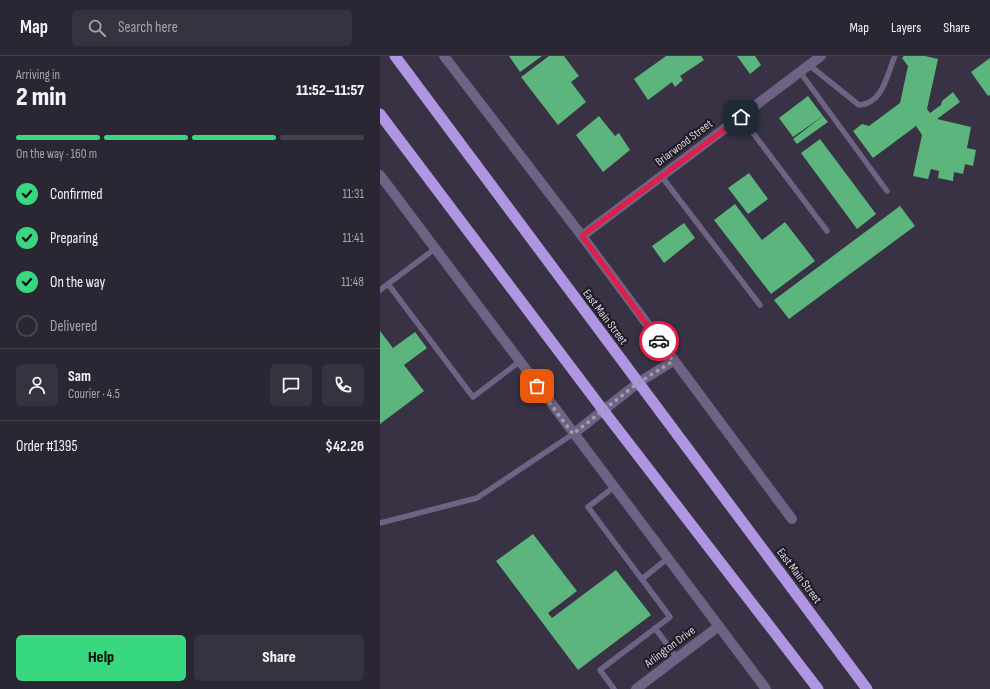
<!DOCTYPE html>
<html lang="en">
<head>
<meta charset="utf-8">
<style>
  body { margin:0; font-family:"Sofia Sans Condensed",sans-serif; background:#36323f; color:#f1f3f6; height:100vh; display:flex; flex-direction:column; font-size:15px; white-space:nowrap }
  * { box-sizing:border-box; margin:0 }
  p { font-size:13px; color:#a5a5ac }
  .icon { flex:none; width:22px; height:22px; fill:none; stroke:currentColor; stroke-width:2; stroke-linecap:round; stroke-linejoin:round }
  .map { position:relative; flex:1; overflow:hidden }
  .drawer { display:flex; flex-direction:column; background:#2a2633; width:380px }
  .drawer>* { flex:none }
  .pin { position:absolute; display:grid; place-items:center; width:34px; height:34px; color:#fff; margin:-17px; border-radius:8px; box-shadow:0 2px 6px #0006 }
  .courier { position:absolute; display:grid; place-items:center; width:40px; height:40px; margin:-20px; border:3px solid #e11d48; border-radius:50%; background:#fff; color:#222; box-shadow:0 1px 5px #0007 }
  .summary em { font-style:normal; font-weight:800 }
  .summary div { display:flex; flex-direction:column-reverse }
  .summary { display:flex; align-items:center; justify-content:space-between; height:68px; padding:0 16px }
  h1 { font-size:26px; font-weight:800; line-height:30px }
  .bar { display:grid; grid-template-columns:repeat(4,1fr); gap:6px 4px; align-content:center; height:48px; padding:0 16px }
  .bar i { height:5px; border-radius:3px; background:#46434e }
  .bar .current { background:#37d880 }
  .bar p { grid-column:span 4 }
  .line { display:flex; align-items:center; gap:10px; padding:0 16px; border-top:1px solid #46434e }
  .line div { flex:1 }
  .round { display:grid; place-items:center; flex:none; width:42px; height:42px; border-radius:6px; background:#36323f }
  ol { padding:0 16px; list-style:none }
  li { display:flex; align-items:center; gap:12px; height:44px }
  li p { margin-inline-start:auto }
  li .icon { padding:4px; border-radius:50%; background:#37d880; color:#111; stroke-width:4 }
  li:last-child { color:#a5a5ac }
  li i { width:22px; height:22px; border:2px solid #46434e; border-radius:50% }
  .button { display:flex; gap:8px; margin-top:auto; padding:8px 16px }
  .button a { flex:1; height:46px; border-radius:6px; background:#37d880; color:#111; font-size:16px; font-weight:800; line-height:46px; text-align:center }
  .button a+a { background:#36323f; color:#f1f3f6 }
  header { display:flex; align-items:center; gap:24px; box-sizing:border-box; height:56px; padding:0 20px; background:#2a2633; border-bottom:1px solid #46434e }
  header strong { font-size:19px }
  nav { display:flex; gap:22px; margin-inline-start:auto; font-size:14px }
  .search { width:280px; height:36px; background:#36323f; display:flex; align-items:center; gap:10px; box-sizing:border-box; padding:0 14px; border-radius:6px; color:#a5a5ac; font-size:15px }
  main { display:flex; flex:1; min-height:0 }
  .map>svg:first-child { display:block }
</style>
</head>
<body>
<header>
<strong>Map</strong>
<div class="search"><svg class="icon" aria-label="search" viewBox="0 0 24 24"><circle cx="10" cy="10" r="6"/><path d="M15 15l6 6"/></svg>Search here</div>
<nav><a>Map</a><a>Layers</a><a>Share</a></nav>
</header>
<main>
<section class="drawer">
<div class="summary"><div><h1>2 min</h1><p>Arriving in</p></div><em>11:52–11:57</em></div>
<div class="bar"><i class="current"></i><i class="current"></i><i class="current"></i><i></i><p>On the way · 160 m</p></div>
<ol>
<li><svg class="icon" aria-label="check" viewBox="0 0 24 24"><path d="M5 12l5 5 9-10"/></svg>Confirmed<p>11:31</p></li>
<li><svg class="icon" aria-label="check" viewBox="0 0 24 24"><path d="M5 12l5 5 9-10"/></svg>Preparing<p>11:41</p></li>
<li><svg class="icon" aria-label="check" viewBox="0 0 24 24"><path d="M5 12l5 5 9-10"/></svg>On the way<p>11:48</p></li>
<li><i></i>Delivered</li>
</ol>
<div class="line" style="height:72px"><a class="round"><svg class="icon" aria-label="person" viewBox="0 0 24 24"><circle cx="12" cy="8" r="4"/><path d="M4 21q1-7 8-7t8 7"/></svg></a><div><b>Sam</b><p>Courier · 4.5</p></div><a class="round"><svg class="icon" aria-label="chat" viewBox="0 0 24 24"><path d="M4 5h16v11H9l-5 4z"/></svg></a><a class="round"><svg class="icon" aria-label="phone" viewBox="0 0 24 24"><path d="M5 4h4l2 5-3 2q2 4 5 5l2-3 5 2v4C11 20 4 13 5 4z"/></svg></a></div>
<div class="line" style="height:52px"><div>Order #1395</div><b>$42.26</b></div>
<div class="button"><a>Help</a><a>Share</a></div>
</section>
<div class="map">
<svg width="610" height="633" viewBox="0 0 610 633">
  <rect width="100%" height="100%" fill="#383244"/>
  <g fill="#5bb57c">
    <polygon points="129,0 162,0 140,16"/>
    <polygon points="169,0 184,0 199,20 191,26 206,46 178,69 141,21"/>
    <polygon points="286,0 321,0 324,4 300,20 303,24 295,31 292,26 268,44 254,23"/>
    <polygon points="357,0 375,0 381,9 370,18"/>
    <polygon points="524,0 545,0 558,3 547,53 550,57 561,49 562,45 573,36 580,46 557,63 591,71 587,92 596,94 593,110 585,108 583,118 574,116 573,125 558,122 559,115 551,113 548,123 533,120 542,79 536,70 493,102 473,75 482,68 489,70 520,47 528,10 522,2"/>
    <polygon points="610,2 610,39 608,40 591,16"/>
    <polygon points="428,40 443,60 413,81 399,62"/>
    <polygon points="219,60 235,80 239,77 250,94 223,116 196,79"/>
    <polygon points="443,60 448,66 417,88 413,83"/>
    <polygon points="440,83 496,158 477,173 421,97"/>
    <polygon points="369,117 388,143 368,158 348,132"/>
    <polygon points="355,148 382,184 405,166 435,205 391,238 334,164"/>
    <polygon points="520,150 535,170 409,263 394,244"/>
    <polygon points="304,167 315,182 284,207 272,190"/>
    <polygon points="0,275 13,292 35,276 47,292 24,309 44,335 0,368"/>
    <polygon points="153,478 197,535 168,557 172,562 236,514 271,559 198,614 116,505"/>
  </g>
  <g fill="none" stroke-linecap="round" stroke-linejoin="round">
    <g stroke="#6e6385" stroke-width="5.5">
      <path d="M429 9 479 49C503 48 507 18 515 0"/>
      <polyline points="420,16 507,135"/>
      <polyline points="361,61 447,175"/>
      <polyline points="282,121 380,249"/>
      <polyline points="8,228 93,341 139,306"/>
      <polyline points="0,234 56,192"/>
      <polyline points="234,431 208,451 290,561 220,614 234,633"/>
      <polyline points="0,467 97,442 193,378"/>
      <polyline points="262,523 288,502"/>
      <polyline points="275,572 297,602"/>
    </g>
    <g stroke="#6e6385" stroke-width="10">
      <polyline points="64,0 202,180 412,463"/>
      <polyline points="0,119 386,633"/>
      <polyline points="202,180 441,0"/>
      <polyline points="193,378 258,327 293,305"/>
      <polyline points="256,633 339,570"/>
    </g>
    <g stroke="#b096e2" stroke-width="11">
      <polyline points="15,0 487,633"/>
      <polyline points="0,58 223,354 438,633"/>
    </g>
  </g>
  <g fill="none" stroke-linecap="round" stroke-linejoin="round">
    <polyline stroke="#a19dab" stroke-width="4" stroke-dasharray="0 7.2" points="157,330 193,378 258,327 293,305 279,285"/>
    <polyline stroke="#e11d48" stroke-width="5" points="279,285 202,180 361,61"/>
  </g>
  <g text-anchor="middle" dominant-baseline="central" stroke-width="4" stroke-linejoin="round" paint-order="stroke">
    <g font-size="12" fill="#dad7e3" stroke="#1e1b24">
      <text transform="translate(304 87) rotate(-37)">Briarwood Street</text>
      <text transform="translate(225 261) rotate(53)">East Main Street</text>
      <text transform="translate(419 520) rotate(53)">East Main Street</text>
      <text transform="translate(290 591) rotate(-37)">Arlington Drive</text>
    </g>
  </g>
</svg>
<div class="pin" style="left:157px;top:330px;background:#ea580c"><svg class="icon" aria-label="bag" viewBox="0 0 24 24"><path d="M5 8h14l-1 12H6zM9 8a3 3 0 0 1 6 0"/></svg></div>
<div class="pin" style="left:361px;top:61px;background:#1f2937"><svg class="icon" aria-label="home" viewBox="0 0 24 24"><path d="M3 11l9-7 9 7M6 9v11h12V9"/></svg></div>
<div class="courier" style="left:279px;top:285px"><svg class="icon" aria-label="car" viewBox="0 0 24 24"><path d="M5 17H2v-5l4-1 3-4h7l3 4 3 1v5h-3M9 17h6M6 11h13"/><circle cx="7" cy="17" r="2"/><circle cx="17" cy="17" r="2"/></svg></div>
</div>
</main>
</body>
</html>
